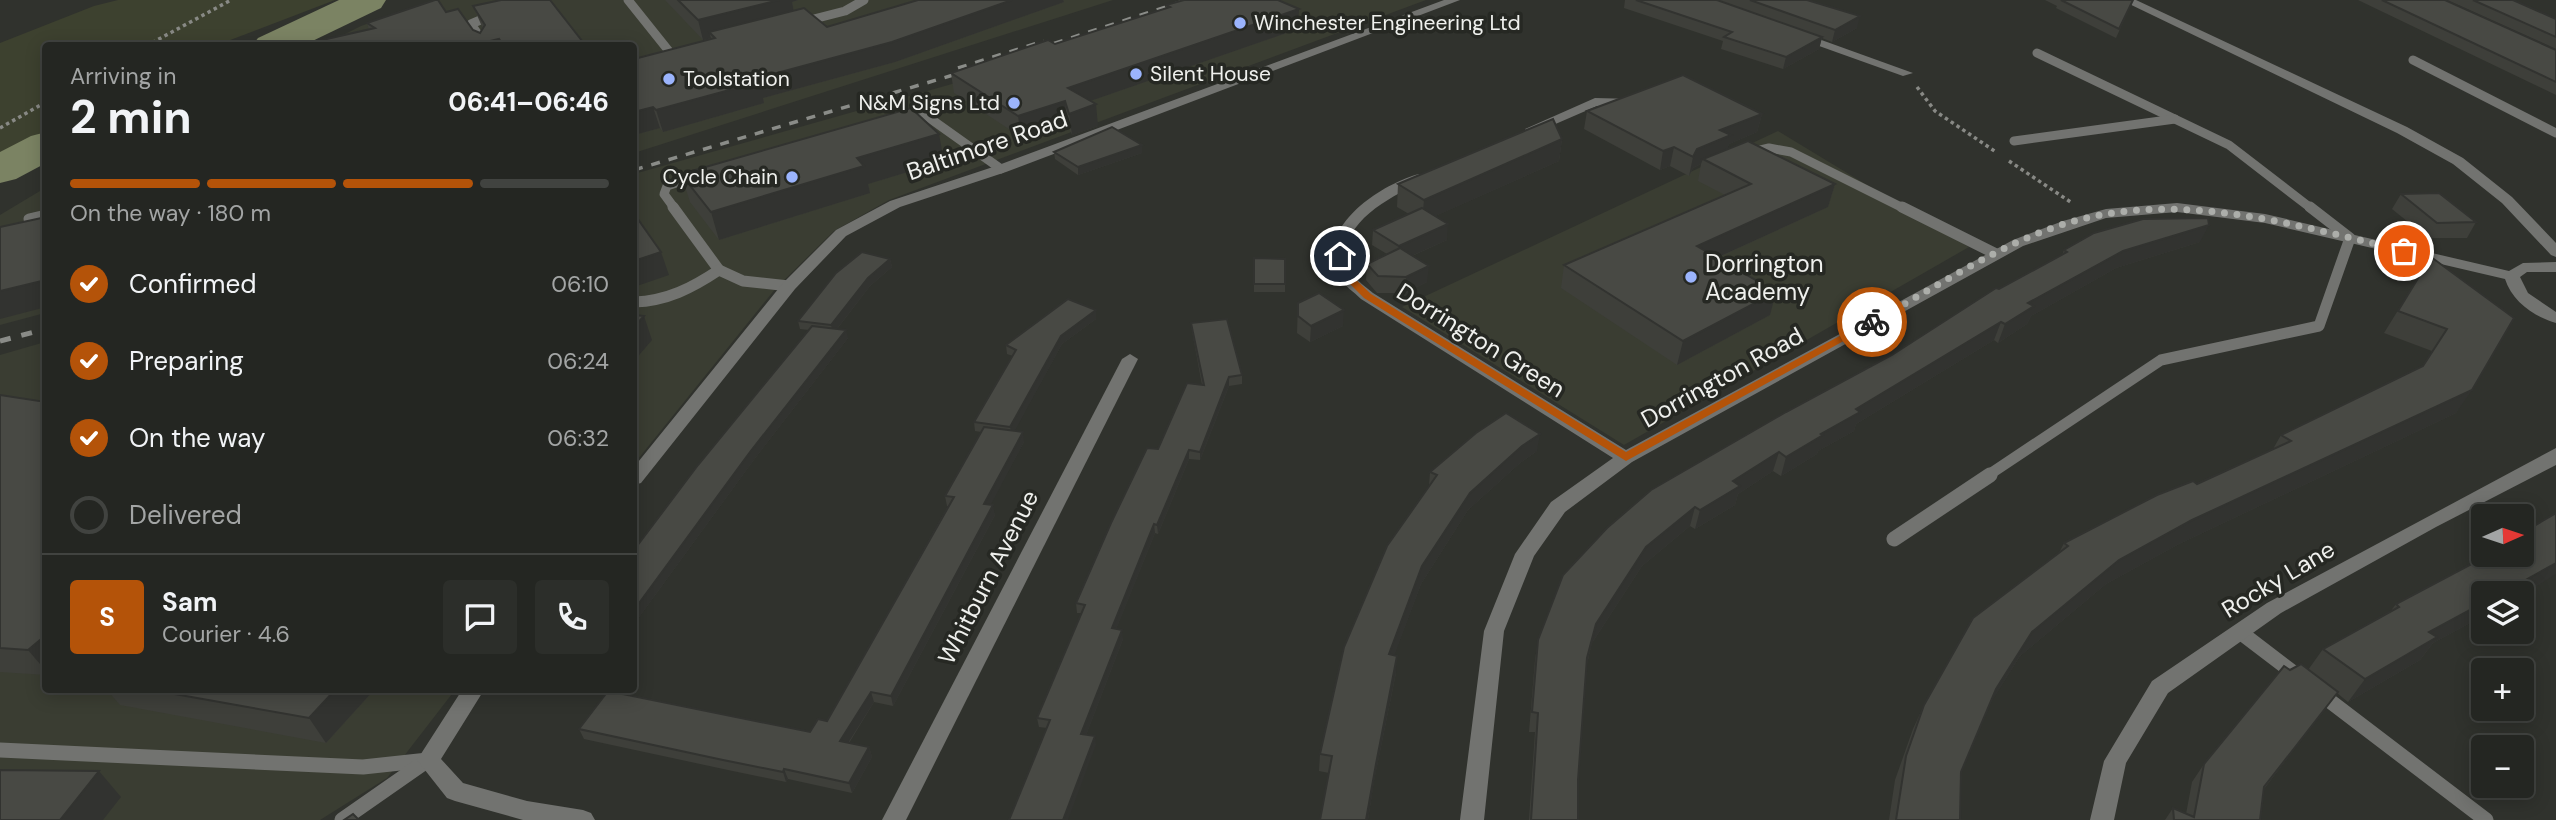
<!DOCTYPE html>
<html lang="en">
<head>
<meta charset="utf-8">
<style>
  body { margin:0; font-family:"DM Sans",sans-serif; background:#2c2e2a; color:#f1f3f6; height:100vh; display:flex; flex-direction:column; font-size:26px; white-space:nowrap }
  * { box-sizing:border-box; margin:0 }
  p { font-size:23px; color:#a3a5a5 }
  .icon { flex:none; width:38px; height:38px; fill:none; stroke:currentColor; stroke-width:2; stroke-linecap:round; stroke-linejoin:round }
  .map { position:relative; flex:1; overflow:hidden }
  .sheet { position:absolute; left:42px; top:42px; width:595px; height:651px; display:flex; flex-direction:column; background:#242622; border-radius:7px; box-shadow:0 4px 18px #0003,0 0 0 2px #414340 }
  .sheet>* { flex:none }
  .needle { width:46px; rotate:87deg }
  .buttons { position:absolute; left:2471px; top:504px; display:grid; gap:14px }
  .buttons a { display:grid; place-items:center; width:63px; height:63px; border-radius:7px; background:#242622; box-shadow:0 4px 18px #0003,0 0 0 2px #414340; font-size:35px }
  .pin { position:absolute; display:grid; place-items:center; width:60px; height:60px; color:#fff; margin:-30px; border:4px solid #fff; border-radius:50%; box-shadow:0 2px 7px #0007 }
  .courier { position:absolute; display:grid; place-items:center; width:70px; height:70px; margin:-35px; border:5px solid #b45309; border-radius:50%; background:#fff; color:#222; box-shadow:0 2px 9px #0007 }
  .head em { font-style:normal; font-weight:700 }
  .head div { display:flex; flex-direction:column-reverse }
  .head { display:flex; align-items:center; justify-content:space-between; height:119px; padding:0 28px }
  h1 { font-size:46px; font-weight:700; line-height:52px }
  .bar { display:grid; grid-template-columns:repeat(4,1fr); gap:10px 7px; align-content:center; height:84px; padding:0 28px }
  .bar i { height:9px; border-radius:5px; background:#414340 }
  .bar .on { background:#b45309 }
  .bar p { grid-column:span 4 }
  .line { display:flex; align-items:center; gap:18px; padding:0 28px; border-top:2px solid #414340 }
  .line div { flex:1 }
  .round { display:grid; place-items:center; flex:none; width:74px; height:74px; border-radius:7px; background:#2c2e2a }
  ol { padding:0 28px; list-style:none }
  li { display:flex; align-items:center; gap:21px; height:77px }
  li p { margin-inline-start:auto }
  li .icon { padding:7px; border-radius:50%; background:#b45309; color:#fff; stroke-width:4 }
  li:last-child { color:#a3a5a5 }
  li i { width:38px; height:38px; border:4px solid #414340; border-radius:50% }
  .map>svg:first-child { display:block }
</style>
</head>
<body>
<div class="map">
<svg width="2556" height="820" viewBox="0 0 2556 820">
  <rect width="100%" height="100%" fill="#30322d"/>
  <g fill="#3a3d32">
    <polygon points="436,0 1113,0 634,153 634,46 321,46 361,26"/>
    <polygon points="1211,0 1426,0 889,200 834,231 776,288 634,464 634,174 1012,67"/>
    <polygon points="1778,131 1969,247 1624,445 1402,307"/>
    <polygon points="45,188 45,313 0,325 0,215"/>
    <polygon points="45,342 46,690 455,690 387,778 320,820 0,820 0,355"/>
  </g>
  <polygon fill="#3d412f" points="118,0 335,0 217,45 46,46 45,130 0,158 0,43 94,6"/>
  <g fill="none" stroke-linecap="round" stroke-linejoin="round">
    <g fill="#7b8363" fill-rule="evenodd">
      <polygon points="339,0 386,0 381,8 302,46 252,46 258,38"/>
      <polygon points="46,132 46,163 16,179 0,183 0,152 31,136"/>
    </g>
    <g stroke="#888985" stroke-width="3.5" stroke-dasharray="3.5 3.5" stroke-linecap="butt">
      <polyline points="146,46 231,0"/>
      <polyline points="1917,87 1935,111 1996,152"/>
      <polyline points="0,128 46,102"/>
      <polyline points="2009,161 2072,203"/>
    </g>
    <g stroke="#727370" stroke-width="9">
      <polyline points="628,0 672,55"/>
      <polyline points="802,22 845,11 864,0"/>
      <polyline points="486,46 471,24 492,15"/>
      <polyline points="2037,53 2229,145 2312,209"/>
      <polyline points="2413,60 2556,133"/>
      <polyline points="903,117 928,117 1001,169"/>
      <polyline points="2014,141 2175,119"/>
      <polyline points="1748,153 1769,148 1791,152 1905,209"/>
      <polyline points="675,209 664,194 667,186 697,176"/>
    </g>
    <g stroke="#727370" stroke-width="11">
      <polyline points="673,207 719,270 743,281 789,286"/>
      <polyline points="1902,207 1996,254"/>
      <polyline points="29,219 46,215"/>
      <path d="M634 302C667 301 692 288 719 270"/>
      <polyline points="1987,476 2161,360 2319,326 2350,238 2310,207"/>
    </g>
    <g stroke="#727370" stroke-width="15">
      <polyline points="1894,539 1990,475"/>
      <polyline points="2240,632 2295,674"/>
      <polyline points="2318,692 2486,820"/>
      <polyline points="0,750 363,767 428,760"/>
      <polyline points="342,820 425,762"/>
    </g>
    <g fill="#727370" fill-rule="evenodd">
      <polygon points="1444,0 1460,0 1006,172 900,207 846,236 795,289 641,483 634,485 634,467 783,283 836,230 890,201 996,166"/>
      <polygon points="2121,0 2136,0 2407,127 2463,158 2512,197 2556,243 2556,257 2551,255 2502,203 2453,164 2397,133"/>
      <polygon points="1794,33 1802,33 1913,73 1903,76 1794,37"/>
      <polygon points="1595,98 1634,99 1640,103 1634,107 1597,106 1537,132 1527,132 1525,129"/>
      <path d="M1419 174 1424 175V181C1392 196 1327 227 1353 274 1357 281 1366 287 1373 293L1626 450 2013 240 2063 221 2106 209 2177 203 2265 214 2509 271 2523 263 2556 262V272H2527L2520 277 2528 293 2556 312V323C2534 317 2512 301 2505 279L2265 223 2177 212 2106 218 2023 246 1632 462 1565 512 1534 556 1504 631 1484 820H1460L1484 631 1515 554 1551 502 1613 458 1361 299C1354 292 1344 286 1339 276 1312 229 1381 184 1419 174Z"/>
      <polygon points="1130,354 1138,359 906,820 882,820 1122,359"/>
      <polygon points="2556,448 2556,465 2436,527 2281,613 2168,693 2126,763 2114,820 2090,820 2104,761 2152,681 2267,603"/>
      <polygon points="462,690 484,690 441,759 463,783 527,801 583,810 591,813 595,820 523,820 455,801 447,798 417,760"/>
    </g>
    <g stroke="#8a8c88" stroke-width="3.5" stroke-dasharray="9 9" stroke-linecap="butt">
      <polyline points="1037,49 1187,0"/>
      <polyline points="958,68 1044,41"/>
      <polyline points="634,170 970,70"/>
    </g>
    <polyline stroke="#8a8c88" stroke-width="5" stroke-dasharray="11 11" stroke-linecap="butt" points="0,341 46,329"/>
  </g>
  <g fill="#3e3f3a">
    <polygon points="665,0 798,0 792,2 794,11 827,27 918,0 1063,0 1064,2 895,62 763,98 764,103 663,132 660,128 634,135 634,59 711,39 711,38 703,40"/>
    <polygon points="1625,0 1807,0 1857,28 1832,42 1822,38 1819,49 1783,69 1721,49 1723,41 1624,8"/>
    <polygon points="2045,0 2133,0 2116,38 2056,8 2057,6"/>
    <polygon points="2358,0 2445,0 2556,50 2556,95"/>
    <polygon points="2447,0 2513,0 2556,19 2556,49"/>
    <polygon points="1166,5 1298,29 1090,101 1098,126 1072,135 1067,122 1021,137 954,93 951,73 1055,44 1166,8"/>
    <polygon points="473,6 586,46 310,46 369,30 367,23 446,12 473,30 480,33 483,29"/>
    <polygon points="1587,111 1762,114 1757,132 1729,144 1727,149 1835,184 1828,207 1717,258 1770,315 1677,365 1561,288 1564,265 1725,195 1698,181 1701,164 1693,168 1689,176 1670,166 1660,170 1584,129"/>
    <polygon points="1562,139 1559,161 1435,216 1447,240 1412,256 1427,282 1405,293 1377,293 1366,280 1367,264 1387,254 1372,245 1373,230 1409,214 1397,207 1398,184"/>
    <polygon points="1142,145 1142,153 1078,175 1055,159 1054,152"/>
    <polygon points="944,161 868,184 870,193 719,240 690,202 681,174"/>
    <polygon points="2401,194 2476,222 2467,238 2428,238 2392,209"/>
    <polygon points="2200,242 2116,268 2031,316 2027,324 1998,343 1994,340 1856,424 1854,431 1818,451 1817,454 1781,476 1773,471 1738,494 1735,505 1695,529 1690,526 1642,566 1592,643 1587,664 1578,780 1578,820 1529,820 1535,732 1529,732 1535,660 1538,640 1563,575 1892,355 1999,289 2062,255 2064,250"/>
    <polygon points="2431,257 2514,318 2456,413 2179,544 2106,584 2020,656 1989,705 1961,772 1960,820 1889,820 1895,780 1913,729 1924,705 2060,551 2064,543 2273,449 2281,435 2423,366 2432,351 2384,333"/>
    <polygon points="1254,258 1285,259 1285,292 1254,292"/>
    <polygon points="890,259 892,267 870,286 837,329 848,338 753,461 634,624 634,550 809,330 800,329 798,321"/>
    <polygon points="1298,303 1343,326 1310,342 1297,333"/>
    <polygon points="1096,310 1096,319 1062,344 1014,431 1024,442 990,504 995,515 893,706 874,702 849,743 869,747 872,757 852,793 788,779 786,782 728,770 584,739 579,729 810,732 827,721 948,506 947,506 945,496 981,432 975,431 974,422 1013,356 1007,354 1006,345"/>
    <polygon points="1191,323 1242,375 1242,384 1229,386 1200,460 1189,459 1158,534 1155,533 1116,629 1123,639 1086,735 1096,745 1047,728 1039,727 1037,718 1082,613 1077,613 1076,603 1202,385 1192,331"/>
    <polygon points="0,395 46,402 46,675 0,672"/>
    <polygon points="1537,451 1520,463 1468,510 1421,584 1394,655 1396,673 1374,781 1368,820 1320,820 1329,773 1319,771 1320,754 1429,486 1430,472"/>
    <polygon points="2484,555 2483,616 2433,643 2420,660 2348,702 2337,693 2264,789 2260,820 2165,820 2173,808 2186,814 2192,782 2204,764 2290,670 2308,670 2323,649 2390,612 2396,604 2478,561"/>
    <polygon points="107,690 374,690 326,743 120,705"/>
  </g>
  <g fill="#323330">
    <polygon points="779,0 798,0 792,2 795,17 709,32 711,38 703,40 698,20"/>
    <polygon points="1012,0 1063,0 1064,2 895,62 763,98 764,103 663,132 656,110 755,79"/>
    <polygon points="1299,9 1298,29 1070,108 1068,88"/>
    <polygon points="1860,16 1857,28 1832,42 1835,30"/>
    <polygon points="1822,37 1819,49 1783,69 1786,57"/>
    <polygon points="499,39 502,46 469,46"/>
    <polygon points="1065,101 1067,122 1021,137 1018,116"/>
    <polygon points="1096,104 1098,126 1072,135 1069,114"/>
    <polygon points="653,107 660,128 634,135 634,112"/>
    <polygon points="1762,114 1757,132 1729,144 1726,154 1703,159 1701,164 1693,168 1689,176 1693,157 1697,149 1720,130"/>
    <polygon points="939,134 944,161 868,184 870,193 719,240 711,212 857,158"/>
    <polygon points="1562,139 1559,161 1422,222 1424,200"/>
    <polygon points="1142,145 1142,153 1078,175 1078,167"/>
    <polygon points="1674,147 1670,166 1660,170 1663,151"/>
    <polygon points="1835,184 1828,207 1692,269 1697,246"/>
    <polygon points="1448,224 1447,240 1398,262 1399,246"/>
    <polygon points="2209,225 2200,242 2116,268 2031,316 2027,324 1998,343 2005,324 2028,303 2123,251"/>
    <polygon points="661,252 669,275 634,287 634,261"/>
    <polygon points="890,259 892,267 870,286 833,334 831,325 868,278"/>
    <polygon points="1429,266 1427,282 1405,293 1406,277"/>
    <polygon points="46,280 46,307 0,319 0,291"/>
    <polygon points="1776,292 1770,315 1677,365 1683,341"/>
    <polygon points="1096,310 1096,319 1062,344 1012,436 1010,427 1061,336"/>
    <polygon points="1344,310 1343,326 1310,342 1311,326"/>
    <polygon points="644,316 652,340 634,361 634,327"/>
    <polygon points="2001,322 1994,340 1856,424 1854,431 1818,451 1817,454 1781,476 1786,457 1856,409"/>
    <polygon points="846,330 848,338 753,461 634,624 634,610 750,452"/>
    <polygon points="1229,377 1229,386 1200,460 1200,452"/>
    <polygon points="2472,390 2456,413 2179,544 2106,584 2020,656 1984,714 1996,689 2032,632 2119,560 2192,520"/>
    <polygon points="1023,432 1024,442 986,514 984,504"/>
    <polygon points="1540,434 1537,451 1520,463 1468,510 1421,584 1388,672 1389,654 1422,566 1470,493 1522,446"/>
    <polygon points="1189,450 1189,459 1158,534 1157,525"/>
    <polygon points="1779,452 1773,471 1738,494 1735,505 1695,529 1700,510 1733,481"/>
    <polygon points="993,505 995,515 893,706 891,696"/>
    <polygon points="1695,507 1690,526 1642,566 1592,643 1583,677 1596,624 1646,547"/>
    <polygon points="1154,524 1155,533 1113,637 1112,628"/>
    <polygon points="2556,563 2556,574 2522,595 2522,593 2502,593"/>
    <polygon points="2483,603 2483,616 2433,643 2420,660 2348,702 2365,679 2429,632"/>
    <polygon points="1122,630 1123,639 1083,743 1081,734"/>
    <polygon points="46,635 46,671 28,650"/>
    <polygon points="1397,656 1396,673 1374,781 1368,820 1366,820 1376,764"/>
    <polygon points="335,690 374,690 326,743 309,718"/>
    <polygon points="871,692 874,702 843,751 840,741"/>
    <polygon points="1095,736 1096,745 1068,820 1063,820"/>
    <polygon points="869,747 872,757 852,793 849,783"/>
    <polygon points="784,769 788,779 786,782 783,772"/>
    <polygon points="99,771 121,797 103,820 60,820"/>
  </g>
  <g fill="#484944" stroke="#323330" stroke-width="2">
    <polygon points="435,0 438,0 446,12 458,9 473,30 480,33 485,25 473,6 501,0 550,0 586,46 504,46 499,39 469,46 310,46 309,43 375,28 367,23"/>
    <polygon points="678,0 779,0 698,20"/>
    <polygon points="918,0 1012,0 892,42 755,79 759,82 656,110 653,107 634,112 634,59 715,38 709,32 804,8 827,27"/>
    <polygon points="1184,0 1278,0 1299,9 1068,88 1096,104 1069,114 1065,101 1018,116 951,73 1048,40 1055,44 1170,7 1166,5"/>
    <polygon points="1636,0 1717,0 1822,37 1786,57 1724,37 1732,32"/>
    <polygon points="1750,0 1807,0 1860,16 1835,30"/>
    <polygon points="2061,0 2133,0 2119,29"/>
    <polygon points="2382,0 2445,0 2556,50 2556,82"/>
    <polygon points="2473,0 2513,0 2556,19 2556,37"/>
    <polygon points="1683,75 1762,114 1720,130 1731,135 1697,149 1693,157 1674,147 1663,151 1587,111"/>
    <polygon points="911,108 939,134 857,158 864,166 711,212 681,174"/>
    <polygon points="1553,119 1562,139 1424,200 1398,184"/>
    <polygon points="1112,127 1142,145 1078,167 1054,152"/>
    <polygon points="1748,141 1835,184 1697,246 1776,292 1683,341 1564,265 1751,184 1703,159"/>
    <polygon points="2439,193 2476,222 2437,223 2401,194"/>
    <polygon points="1422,208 1448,224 1399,246 1373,230"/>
    <polygon points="634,215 635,215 661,252 634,261"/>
    <polygon points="46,217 46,280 0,291 0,227"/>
    <polygon points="2208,218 2209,225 2123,251 2028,303 2034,306 2005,324 2001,322 1856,409 1860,412 1821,434 1823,435 1786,457 1779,452 1733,481 1740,486 1700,510 1695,507 1646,547 1596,624 1587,658 1578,780 1578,820 1531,820 1538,713 1532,712 1538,640 1563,575 1607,528 1651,490 1786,412 1892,355 1996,288 1999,289 2067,252 2064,250 2094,233 2143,219"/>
    <polygon points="1400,248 1429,266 1406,277 1378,276 1367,264"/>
    <polygon points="862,252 890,259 868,278 831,325 798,321 836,273"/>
    <polygon points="2431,257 2514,318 2472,390 2192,520 2119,560 2032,632 1996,689 1961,772 1960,820 1896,820 1906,756 1924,705 1973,618 2068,546 2064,543 2157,495 2193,481 2197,484 2291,441 2281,435 2423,366 2447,329 2398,311"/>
    <polygon points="1254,258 1285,259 1285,284 1254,284"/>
    <polygon points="1319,293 1344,310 1311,326 1298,316 1298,303"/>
    <polygon points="1068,299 1096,310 1061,336 1010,427 974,422 1016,350 1006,345"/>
    <polygon points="634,315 644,316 634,327"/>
    <polygon points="1227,319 1242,375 1229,377 1200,452 1189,450 1157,525 1154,524 1112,628 1122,630 1081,734 1095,736 1063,820 1009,820 1050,720 1037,718 1085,605 1076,603 1111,523 1147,448 1158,449 1187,383 1204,385 1191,323"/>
    <polygon points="812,326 846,330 750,452 634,610 634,550 698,465"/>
    <polygon points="0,395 46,402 46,635 28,650 0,648"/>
    <polygon points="1506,413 1540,434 1522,446 1470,493 1422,566 1389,654 1397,656 1376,764 1366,820 1320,820 1332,756 1320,754 1344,647 1387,546 1437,475 1430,472 1476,433"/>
    <polygon points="984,427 1023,432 984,504 993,505 891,696 871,692 840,741 869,747 849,783 784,769 783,772 723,760 579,729 608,691 810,732 818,719 827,721 954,497 945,496"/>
    <polygon points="2556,513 2556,563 2502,593 2483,593 2483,603 2429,632 2437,637 2365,679 2323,649 2399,607 2396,604 2483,558 2481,556 2484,555 2522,555 2522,533"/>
    <polygon points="2301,664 2338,692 2264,787 2260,820 2174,820 2173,808 2194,817 2204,764 2284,666 2290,670"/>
    <polygon points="152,690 335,690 309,718"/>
    <polygon points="0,770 99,771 60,820 0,820"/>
    <polygon points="353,814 359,820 344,820"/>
  </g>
  <polygon fill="#b45309" points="1337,254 1344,254 1351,275 1371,294 1626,452 1869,320 1878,322 1626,461 1364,298 1342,276"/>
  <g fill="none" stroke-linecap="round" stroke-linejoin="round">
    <path stroke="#acaeaa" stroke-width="7" stroke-dasharray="0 12.6" d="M1872 322C1936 288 2001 242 2071 222 2182 190 2295 225 2404 251"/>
  </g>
  <g fill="#9bb4fd" stroke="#262823" stroke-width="2.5">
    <circle cx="1240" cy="23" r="7"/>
    <circle cx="1136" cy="74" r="7"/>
    <circle cx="669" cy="79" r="7"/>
    <circle cx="1014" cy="103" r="7"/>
    <circle cx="792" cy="177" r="7"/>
    <circle cx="1691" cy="277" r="7"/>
  </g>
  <g text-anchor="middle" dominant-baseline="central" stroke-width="7" stroke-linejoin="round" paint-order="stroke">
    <g font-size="21" fill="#eff0ed" stroke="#262823" text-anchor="start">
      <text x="1254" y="23">Winchester Engineering Ltd</text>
      <text x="1150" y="74">Silent House</text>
      <text x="683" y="79">Toolstation</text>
      <text x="1000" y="103" text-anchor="end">N&amp;M Signs Ltd</text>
      <text x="778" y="177" text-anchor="end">Cycle Chain</text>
    </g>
    <g font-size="24" fill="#eff0ed" stroke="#262823">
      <text transform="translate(987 145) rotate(-19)">Baltimore Road</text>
      <text transform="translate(1481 340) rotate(32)">Dorrington Green</text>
      <text transform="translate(1722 377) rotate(-29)">Dorrington Road</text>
      <text transform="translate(988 577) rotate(-63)">Whitburn Avenue</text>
      <text transform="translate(2278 579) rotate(-31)">Rocky Lane</text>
    </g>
    <g font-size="24" fill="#eff0ed" stroke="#262823" text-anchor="start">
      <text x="1705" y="263">Dorrington<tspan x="1705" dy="28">Academy</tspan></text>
    </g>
  </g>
</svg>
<div class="buttons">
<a><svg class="needle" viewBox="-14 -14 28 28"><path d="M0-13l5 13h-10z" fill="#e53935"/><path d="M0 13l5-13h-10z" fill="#a3a5a5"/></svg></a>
<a><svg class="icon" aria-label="layers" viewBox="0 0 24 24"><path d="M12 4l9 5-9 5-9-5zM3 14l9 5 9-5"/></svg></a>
<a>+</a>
<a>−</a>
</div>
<div class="pin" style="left:2404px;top:251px;background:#ea580c"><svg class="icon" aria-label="bag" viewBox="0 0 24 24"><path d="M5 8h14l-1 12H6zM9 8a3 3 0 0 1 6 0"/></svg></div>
<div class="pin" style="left:1340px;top:256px;background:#1f2937"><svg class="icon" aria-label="home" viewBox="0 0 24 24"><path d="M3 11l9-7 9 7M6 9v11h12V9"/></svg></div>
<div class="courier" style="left:1872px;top:322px"><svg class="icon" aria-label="bike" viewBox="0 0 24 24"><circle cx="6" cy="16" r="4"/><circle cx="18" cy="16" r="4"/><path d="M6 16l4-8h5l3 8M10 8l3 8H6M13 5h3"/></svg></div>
<section class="sheet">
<div class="head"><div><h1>2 min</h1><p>Arriving in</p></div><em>06:41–06:46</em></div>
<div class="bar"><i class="on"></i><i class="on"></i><i class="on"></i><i></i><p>On the way · 180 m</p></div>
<ol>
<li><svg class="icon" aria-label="check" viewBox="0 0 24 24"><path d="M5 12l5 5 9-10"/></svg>Confirmed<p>06:10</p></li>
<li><svg class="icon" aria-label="check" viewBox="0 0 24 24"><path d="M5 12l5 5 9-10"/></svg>Preparing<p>06:24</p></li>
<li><svg class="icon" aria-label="check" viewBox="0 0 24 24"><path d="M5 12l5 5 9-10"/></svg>On the way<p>06:32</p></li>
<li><i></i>Delivered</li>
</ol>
<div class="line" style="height:126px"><b class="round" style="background:#b45309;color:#fff">S</b><div><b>Sam</b><p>Courier · 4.6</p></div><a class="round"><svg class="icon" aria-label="chat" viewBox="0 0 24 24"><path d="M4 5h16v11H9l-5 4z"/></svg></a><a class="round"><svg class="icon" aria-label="phone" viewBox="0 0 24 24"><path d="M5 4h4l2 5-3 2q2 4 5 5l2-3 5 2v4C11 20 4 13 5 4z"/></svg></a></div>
</section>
</div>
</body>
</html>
